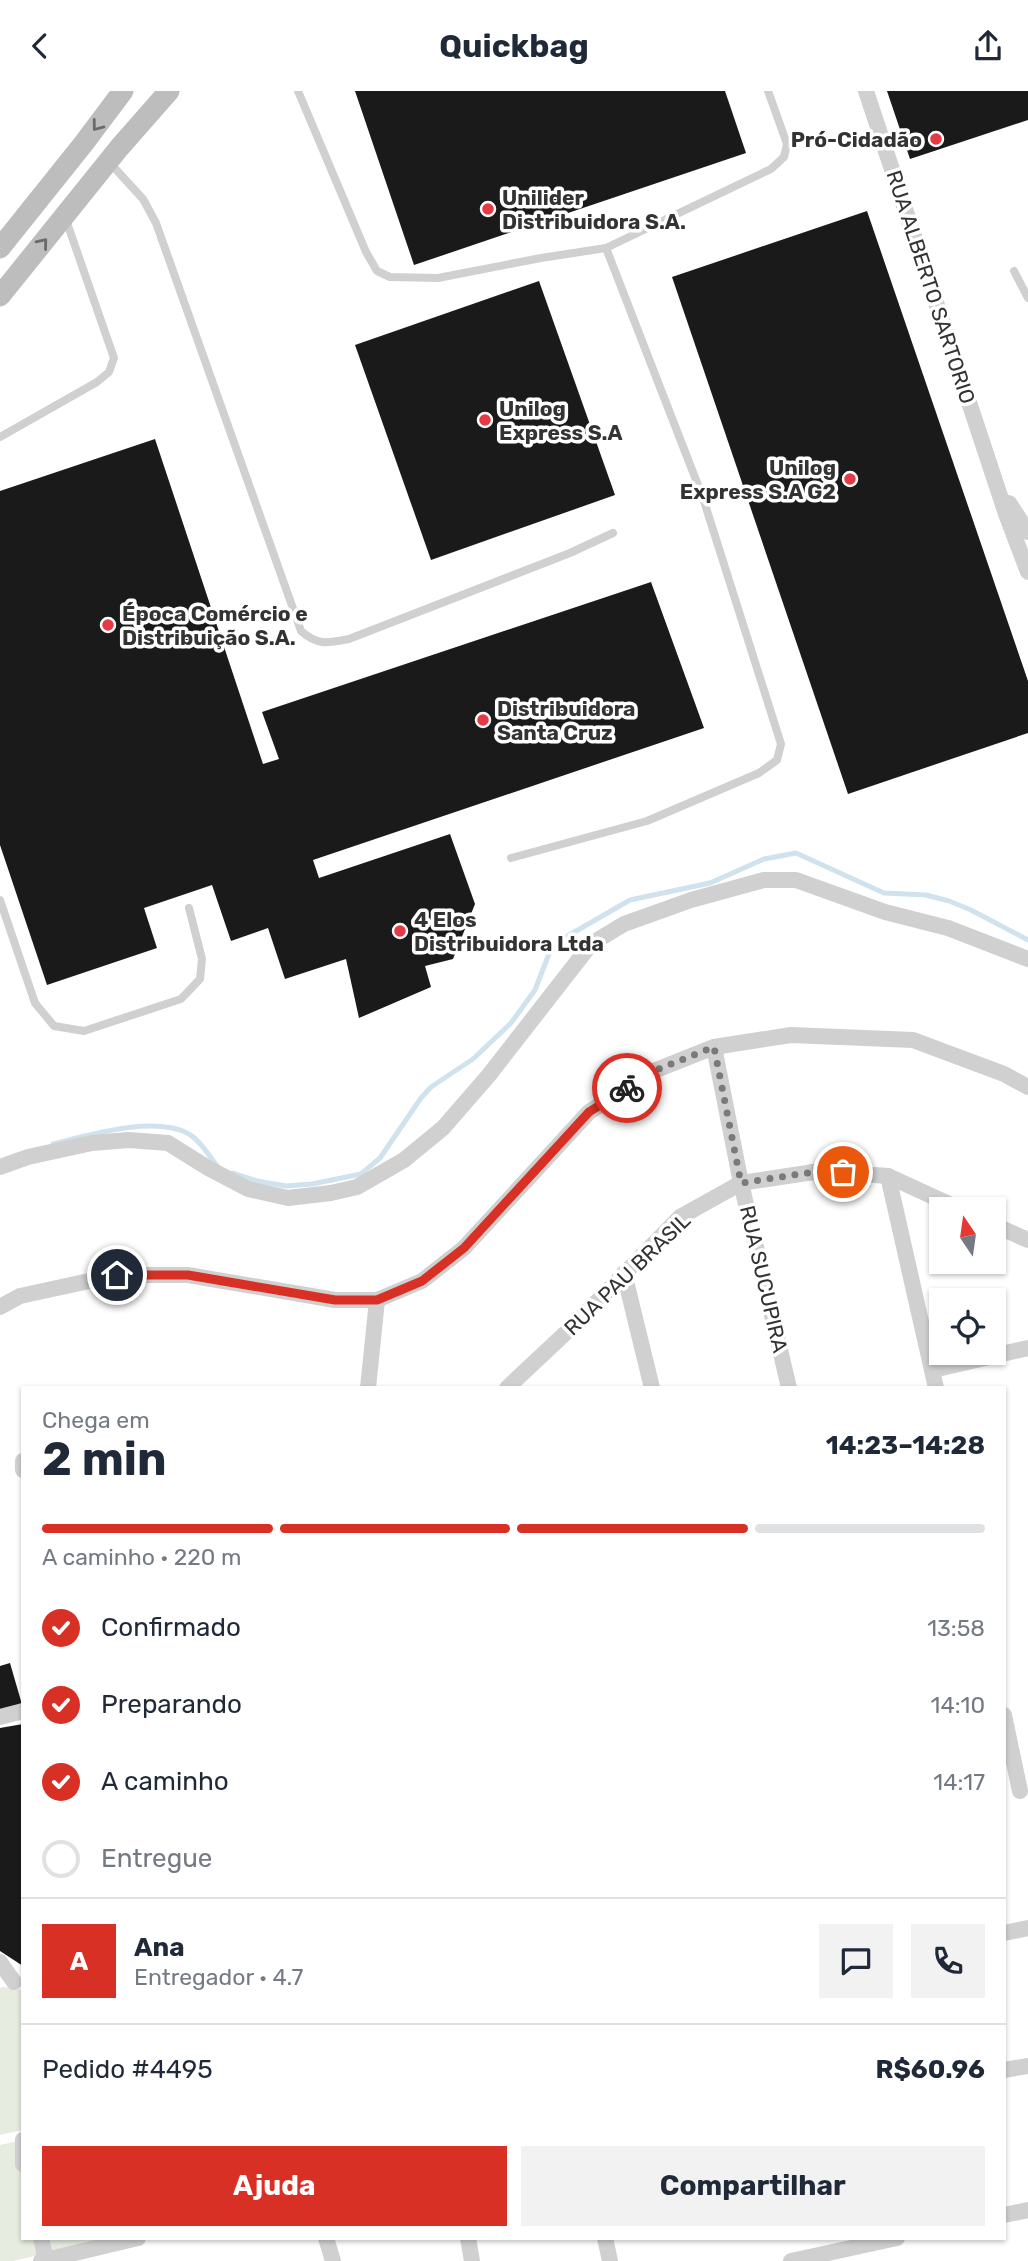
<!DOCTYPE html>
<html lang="pt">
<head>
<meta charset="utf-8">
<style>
  body { margin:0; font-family:Rubik,sans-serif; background:#f2f2f3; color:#1f2937; height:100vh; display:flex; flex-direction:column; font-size:26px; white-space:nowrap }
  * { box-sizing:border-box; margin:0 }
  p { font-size:23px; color:#747a83 }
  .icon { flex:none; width:38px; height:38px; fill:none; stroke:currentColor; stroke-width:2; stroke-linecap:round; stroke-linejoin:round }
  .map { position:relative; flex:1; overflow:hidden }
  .sheet { position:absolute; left:21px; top:1295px; width:985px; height:854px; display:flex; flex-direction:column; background:#fff; border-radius:0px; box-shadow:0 2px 5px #0004 }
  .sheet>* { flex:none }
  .needle { width:46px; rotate:347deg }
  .buttons { position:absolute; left:929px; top:1106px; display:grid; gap:14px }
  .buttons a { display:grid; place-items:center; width:77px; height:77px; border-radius:0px; background:#fff; box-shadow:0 2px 5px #0004; font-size:35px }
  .pin { position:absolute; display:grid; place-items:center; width:60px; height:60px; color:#fff; margin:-30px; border:4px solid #fff; border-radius:50%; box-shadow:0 2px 7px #0007 }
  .courier { position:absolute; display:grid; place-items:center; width:70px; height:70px; margin:-35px; border:5px solid #d93025; border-radius:50%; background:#fff; color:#222; box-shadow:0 2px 9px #0007 }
  .head em { font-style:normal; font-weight:700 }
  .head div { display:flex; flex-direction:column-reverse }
  .head { display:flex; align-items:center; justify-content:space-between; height:119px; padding:0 21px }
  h1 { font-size:46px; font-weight:700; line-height:52px }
  .bar { display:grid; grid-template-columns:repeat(4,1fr); gap:10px 7px; align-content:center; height:84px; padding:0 21px }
  .bar i { height:9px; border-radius:5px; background:#e0e1e3 }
  .bar .active { background:#d93025 }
  .bar p { grid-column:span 4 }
  .line { display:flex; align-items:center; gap:18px; padding:0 21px; border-top:2px solid #e0e1e3 }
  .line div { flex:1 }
  .round { display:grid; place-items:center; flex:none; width:74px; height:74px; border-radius:0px; background:#f2f2f3 }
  ol { padding:0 21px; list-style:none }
  li { display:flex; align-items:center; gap:21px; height:77px }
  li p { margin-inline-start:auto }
  li .icon { padding:7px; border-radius:50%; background:#d93025; color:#fff; stroke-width:4 }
  li:last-child { color:#747a83 }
  li i { width:38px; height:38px; border:4px solid #e0e1e3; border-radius:50% }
  .action { display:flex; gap:14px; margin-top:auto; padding:14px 21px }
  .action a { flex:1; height:80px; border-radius:0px; background:#d93025; color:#fff; font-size:28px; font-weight:700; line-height:80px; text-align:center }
  .action a+a { background:#f2f2f3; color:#1f2937 }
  header { display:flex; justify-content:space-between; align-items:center; height:91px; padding:0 21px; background:#fff; font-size:32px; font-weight:700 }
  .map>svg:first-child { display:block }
</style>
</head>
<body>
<header><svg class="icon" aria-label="back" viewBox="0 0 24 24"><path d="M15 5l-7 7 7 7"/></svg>Quickbag<svg class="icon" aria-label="share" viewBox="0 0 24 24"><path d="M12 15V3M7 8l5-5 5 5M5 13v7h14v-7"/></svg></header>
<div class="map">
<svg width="1028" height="2170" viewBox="0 0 1028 2170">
  <rect width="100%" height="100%" fill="#fff"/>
  <g fill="#e6ecdf">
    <polygon points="3,1896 16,1897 23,1900 23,2039 0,2044 0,1897"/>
    <polygon points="23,2049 23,2147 112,2147 13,2170 0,2170 0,2054"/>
  </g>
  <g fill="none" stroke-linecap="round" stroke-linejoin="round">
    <g stroke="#cfe2ee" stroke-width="5">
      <path d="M53 1053C89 1044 155 1024 189 1043 201 1050 209 1065 218 1076"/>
      <polyline points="233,1082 257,1090 286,1095 312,1093 361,1083 380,1067 421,1007 431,996 473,968 511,932 535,899 549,863 564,847 630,809 710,792 764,768 796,762 884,802 926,804 949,810 971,819 1028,849"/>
    </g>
  </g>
  <g fill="#1a1a1a">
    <polygon points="355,0 725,0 746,62 414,174"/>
    <polygon points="887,0 1028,0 1028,29 910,68"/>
    <polygon points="867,120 1028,590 1028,642 848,703 672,186"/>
    <polygon points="539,190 615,404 431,469 355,254"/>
    <polygon points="155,348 263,673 279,668 262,621 651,491 704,637 313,769 319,787 450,743 475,813 453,868 425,875 431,896 359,927 346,868 285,888 268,837 231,850 212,794 144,817 157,857 47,894 0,754 0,400"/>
    <polygon points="10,1572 23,1617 0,1622 0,1575"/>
    <polygon points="23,1633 23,1875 0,1860 0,1637"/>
  </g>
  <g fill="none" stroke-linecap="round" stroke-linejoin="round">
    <g stroke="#d0d0d0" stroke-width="8">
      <polyline points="298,0 366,161 377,180 390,186 438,187 541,167 606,157 771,78 784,66 787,53 768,0"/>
      <path d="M110 72 143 108 156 132 301 540C318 555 328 552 349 548L570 462 613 442"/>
      <polyline points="1014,180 1028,207"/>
      <polyline points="0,346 97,291 109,281 114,267 65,126"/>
      <polyline points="511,767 647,730 759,682 777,669 781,653 703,407 606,157"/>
      <polyline points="0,809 35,912 54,935 84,940 181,908 200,888 202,868 189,817"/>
    </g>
    <g stroke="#d0d0d0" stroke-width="16">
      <polyline points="866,0 1006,423 1028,481"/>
      <polyline points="1009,412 1028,441"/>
      <polyline points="714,956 741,1092 789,1297"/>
      <polyline points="0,1076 28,1066 92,1052 129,1049 168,1052 208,1077 248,1098 288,1107 331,1102 357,1096 404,1069 443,1037 489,984 591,853 624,833 691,809 764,789 796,789 885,821 948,837 1028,868"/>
      <polyline points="888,1085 936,1297"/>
      <polyline points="994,1134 1028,1149"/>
      <polyline points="624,1182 652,1297"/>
      <polyline points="0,1216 20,1205 117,1184 188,1184 335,1209 377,1209 422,1190 464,1157 589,1021 651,981 714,956 791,944 913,949 1004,983 1028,996"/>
      <polyline points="933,1279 1028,1257"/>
      <polyline points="368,1297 377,1209"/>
      <polyline points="507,1297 572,1236 680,1126 741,1092 820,1080 888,1085 960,1118"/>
      <polyline points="23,1370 23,1379"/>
      <polyline points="1004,1624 1020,1700"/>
      <polyline points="0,1626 23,1620"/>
      <polyline points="1004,1842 1028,1837"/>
      <polyline points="0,1871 14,1891"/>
      <polyline points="1004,1979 1028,1975"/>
      <polyline points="23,2049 23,2073"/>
      <polyline points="1004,2124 1028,2119"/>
      <polyline points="41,2147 46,2169"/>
      <polyline points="326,2147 333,2170"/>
      <polyline points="468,2147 472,2170"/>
      <polyline points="605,2147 610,2170"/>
      <polyline points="41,2170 138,2147"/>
      <polyline points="791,2170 897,2147"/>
    </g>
    <g stroke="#bdbdbd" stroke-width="21">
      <polyline points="0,157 84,52 123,0"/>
      <polyline points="0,205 119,57 169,0"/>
    </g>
  </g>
  <defs><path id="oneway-chevron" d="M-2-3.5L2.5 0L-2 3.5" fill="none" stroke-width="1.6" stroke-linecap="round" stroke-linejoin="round" transform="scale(1.75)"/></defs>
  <g stroke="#6a6a6a">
    <use href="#oneway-chevron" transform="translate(97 35) rotate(127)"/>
    <use href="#oneway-chevron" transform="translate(43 152) rotate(-51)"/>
  </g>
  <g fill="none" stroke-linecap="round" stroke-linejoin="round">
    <polyline stroke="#7a7a7a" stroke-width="7" stroke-dasharray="0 12.6" points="627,997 651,981 714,956 741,1092 820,1080 843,1081"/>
    <polyline stroke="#d93025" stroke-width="9" points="117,1184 188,1184 335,1209 377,1209 422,1190 464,1157 589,1021 627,997"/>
  </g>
  <g fill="#e63946" stroke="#fff" stroke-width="2.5">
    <circle cx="936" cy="48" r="7"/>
    <circle cx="488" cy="118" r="7"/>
    <circle cx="485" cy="329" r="7"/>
    <circle cx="850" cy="388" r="7"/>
    <circle cx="108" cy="534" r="7"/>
    <circle cx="483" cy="629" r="7"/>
    <circle cx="400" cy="840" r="7"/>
  </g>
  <g text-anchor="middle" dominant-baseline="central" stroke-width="7" stroke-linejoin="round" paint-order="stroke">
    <g font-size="21" font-weight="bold" fill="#333" stroke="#fff" text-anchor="start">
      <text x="922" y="48" text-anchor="end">Pró-Cidadão</text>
      <text x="502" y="106">Unilider<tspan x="502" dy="24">Distribuidora S.A.</tspan></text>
      <text x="499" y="317">Unilog<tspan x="499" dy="24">Express S.A</tspan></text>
      <text x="836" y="376" text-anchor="end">Unilog<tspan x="836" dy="24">Express S.A G2</tspan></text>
      <text x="122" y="522">Época Comércio e<tspan x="122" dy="24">Distribuição S.A.</tspan></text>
      <text x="497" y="617">Distribuidora<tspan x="497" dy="24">Santa Cruz</tspan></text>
      <text x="414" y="828">4 Elos<tspan x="414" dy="24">Distribuidora Ltda</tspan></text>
    </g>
    <g font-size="21" fill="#333" stroke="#fff">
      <text transform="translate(931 196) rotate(72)">RUA ALBERTO SARTORIO</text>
      <text transform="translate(627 1183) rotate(-44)">RUA PAU BRASIL</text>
      <text transform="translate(764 1188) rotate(77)">RUA SUCUPIRA</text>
    </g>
  </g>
</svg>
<div class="buttons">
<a><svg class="needle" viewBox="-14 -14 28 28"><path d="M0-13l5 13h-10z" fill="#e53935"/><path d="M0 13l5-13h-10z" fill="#747a83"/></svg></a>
<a><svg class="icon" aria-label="locate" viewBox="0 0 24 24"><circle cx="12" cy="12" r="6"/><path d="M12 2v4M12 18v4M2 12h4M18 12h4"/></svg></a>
</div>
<div class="pin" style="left:843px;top:1081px;background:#ea580c"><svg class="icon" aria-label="bag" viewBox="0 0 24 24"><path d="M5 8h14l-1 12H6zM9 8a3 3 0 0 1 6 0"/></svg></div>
<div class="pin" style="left:117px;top:1184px;background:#1f2937"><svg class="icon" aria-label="home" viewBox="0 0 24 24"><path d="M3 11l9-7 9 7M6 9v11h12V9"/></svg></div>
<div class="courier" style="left:627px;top:997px"><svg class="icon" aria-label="bike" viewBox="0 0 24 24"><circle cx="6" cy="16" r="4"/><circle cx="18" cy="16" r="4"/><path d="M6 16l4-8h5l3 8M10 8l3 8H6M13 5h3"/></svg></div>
<section class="sheet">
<div class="head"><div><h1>2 min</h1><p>Chega em</p></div><em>14:23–14:28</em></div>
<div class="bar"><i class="active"></i><i class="active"></i><i class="active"></i><i></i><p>A caminho · 220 m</p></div>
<ol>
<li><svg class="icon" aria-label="check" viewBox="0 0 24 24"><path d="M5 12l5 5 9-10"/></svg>Confirmado<p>13:58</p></li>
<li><svg class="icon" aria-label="check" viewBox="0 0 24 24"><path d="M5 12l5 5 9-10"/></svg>Preparando<p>14:10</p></li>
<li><svg class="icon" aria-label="check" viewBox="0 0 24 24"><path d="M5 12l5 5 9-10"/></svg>A caminho<p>14:17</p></li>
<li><i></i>Entregue</li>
</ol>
<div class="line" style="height:126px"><b class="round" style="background:#d93025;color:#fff">A</b><div><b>Ana</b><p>Entregador · 4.7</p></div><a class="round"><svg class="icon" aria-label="chat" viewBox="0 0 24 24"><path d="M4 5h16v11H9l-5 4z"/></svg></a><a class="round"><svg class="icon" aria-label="phone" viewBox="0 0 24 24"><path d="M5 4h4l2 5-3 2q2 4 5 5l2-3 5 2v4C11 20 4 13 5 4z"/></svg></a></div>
<div class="line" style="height:91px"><div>Pedido #4495</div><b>R$60.96</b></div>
<div class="action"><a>Ajuda</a><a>Compartilhar</a></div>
</section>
</div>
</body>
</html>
